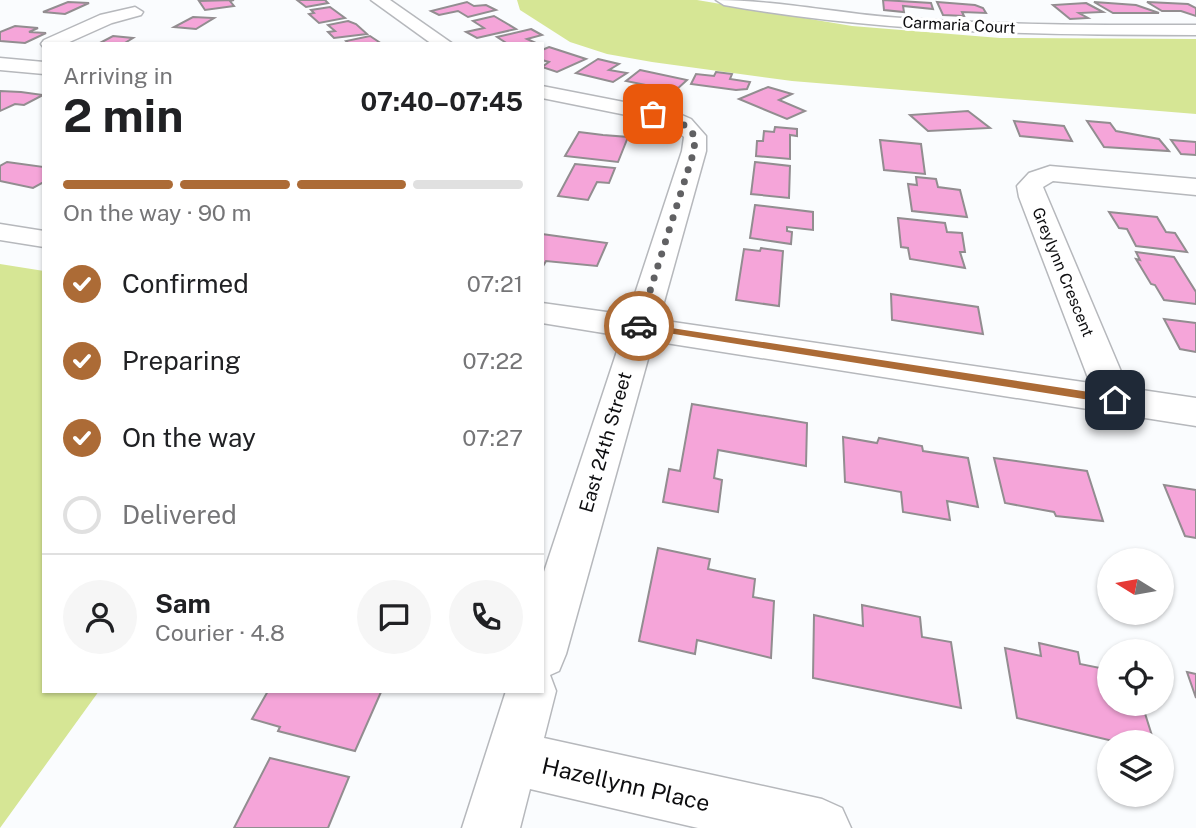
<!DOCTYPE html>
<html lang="en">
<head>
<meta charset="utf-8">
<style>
  body { margin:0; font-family:"Public Sans",sans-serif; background:#f6f6f6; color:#202124; height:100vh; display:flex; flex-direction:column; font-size:26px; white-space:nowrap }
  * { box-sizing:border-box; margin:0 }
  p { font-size:23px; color:#757577 }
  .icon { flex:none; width:38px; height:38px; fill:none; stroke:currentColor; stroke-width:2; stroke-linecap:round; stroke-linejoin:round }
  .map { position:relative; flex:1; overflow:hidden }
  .drawer { position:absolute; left:42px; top:42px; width:502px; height:651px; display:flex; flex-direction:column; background:#fff; border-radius:0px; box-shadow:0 2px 5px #0004 }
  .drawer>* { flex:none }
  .needle { width:46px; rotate:281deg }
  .buttons { position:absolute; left:1097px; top:548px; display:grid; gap:14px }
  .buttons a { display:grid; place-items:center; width:77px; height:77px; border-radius:50%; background:#fff; box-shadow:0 2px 5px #0004; font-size:35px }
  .pin { position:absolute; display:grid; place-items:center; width:60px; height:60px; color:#fff; margin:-30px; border-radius:14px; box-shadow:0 4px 10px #0006 }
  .courier { position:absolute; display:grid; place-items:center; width:70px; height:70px; margin:-35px; border:5px solid #ac6b36; border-radius:50%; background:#fff; color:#222; box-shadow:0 2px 9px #0007 }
  .head em { font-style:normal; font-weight:700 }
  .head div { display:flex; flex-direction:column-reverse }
  .head { display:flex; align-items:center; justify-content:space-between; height:119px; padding:0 21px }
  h1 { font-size:46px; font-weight:700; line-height:52px }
  .bar { display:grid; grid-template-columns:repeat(4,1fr); gap:10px 7px; align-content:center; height:84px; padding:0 21px }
  .bar i { height:9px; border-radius:5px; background:#e0e0e0 }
  .bar .active { background:#ac6b36 }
  .bar p { grid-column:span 4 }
  .line { display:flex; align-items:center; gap:18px; padding:0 21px; border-top:2px solid #e0e0e0 }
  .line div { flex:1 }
  .round { display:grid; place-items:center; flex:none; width:74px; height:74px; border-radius:37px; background:#f6f6f6 }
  ol { padding:0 21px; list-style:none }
  li { display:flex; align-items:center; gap:21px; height:77px }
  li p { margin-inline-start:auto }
  li .icon { padding:7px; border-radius:50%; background:#ac6b36; color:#fff; stroke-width:4 }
  li:last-child { color:#757577 }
  li i { width:38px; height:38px; border:4px solid #e0e0e0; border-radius:50% }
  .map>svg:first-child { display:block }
</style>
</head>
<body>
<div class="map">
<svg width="1196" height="828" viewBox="0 0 1196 828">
  <rect width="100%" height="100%" fill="#fafcfe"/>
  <g fill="#d6e695">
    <polygon points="517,0 697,0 852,26 1000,38 1196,39 1196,114 792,81 652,62 607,54 570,42 520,10"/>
    <polygon points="0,264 44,271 44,691 99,691 0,828"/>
  </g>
  <g fill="#f5a5d9" stroke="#928d90" stroke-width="2">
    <polygon points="234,0 230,1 234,6 205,10 199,1"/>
    <polygon points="297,0 325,0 328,3 306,7"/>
    <polygon points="883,0 931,3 933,9 903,6 904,12 884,10"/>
    <polygon points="68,2 89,3 65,14 43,12"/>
    <polygon points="467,2 474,6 486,5 496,10 468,17 458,11 439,15 431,11"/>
    <polygon points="937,2 975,5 983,8 986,13 962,12 964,16 943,15"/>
    <polygon points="1094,2 1136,5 1159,13 1113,13"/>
    <polygon points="1147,2 1188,4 1196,8 1196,16 1181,11 1162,11"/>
    <polygon points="1086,3 1103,12 1079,13 1088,18 1070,19 1053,5"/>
    <polygon points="330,7 345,18 319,23 309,14 314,13 311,10"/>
    <polygon points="494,16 516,29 477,38 466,32 484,28 473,21"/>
    <polygon points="193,17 214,18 196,29 174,27"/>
    <polygon points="348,21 356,24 367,34 334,38 328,32 335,31 328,25"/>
    <polygon points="15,26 38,28 29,32 46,33 25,43 0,41 0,32"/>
    <polygon points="531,29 542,35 527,39 538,44 508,44 497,37"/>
    <polygon points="113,36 133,38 123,44 98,44"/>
    <polygon points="370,36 382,44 349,44 346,41"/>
    <polygon points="549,47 586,59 557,72 542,67 549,62 542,60 542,50"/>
    <polygon points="598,59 619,64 609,70 627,73 613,82 576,73"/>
    <polygon points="640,70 687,80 675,91 626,81"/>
    <polygon points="716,72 732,74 730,79 750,82 747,89 736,90 691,84 696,74 714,76"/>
    <polygon points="768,87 792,94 779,100 805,111 787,119 739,99"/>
    <polygon points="0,91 21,92 43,95 24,105 15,104 0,111"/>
    <polygon points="968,111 990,128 928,131 910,115"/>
    <polygon points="1014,121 1064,126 1072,141 1020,136"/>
    <polygon points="1087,121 1110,123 1116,131 1159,139 1169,151 1104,147"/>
    <polygon points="775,127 797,129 797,136 790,135 790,159 756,156 757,141 763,141 764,131 774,132"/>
    <polygon points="579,132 603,135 628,137 618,162 565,156"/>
    <polygon points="880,140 921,144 925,174 884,170"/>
    <polygon points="1171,140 1196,142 1196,155 1181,154"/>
    <polygon points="7,162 44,167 44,182 33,188 0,181 0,166"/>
    <polygon points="755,162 790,166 789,198 751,194"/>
    <polygon points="575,164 615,168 609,183 597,182 588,200 558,196"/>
    <polygon points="916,177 936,179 938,187 960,190 967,217 912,211 908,184 917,185"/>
    <polygon points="755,205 813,212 813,230 787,227 787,231 792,232 791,244 750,238"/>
    <polygon points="1109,212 1157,217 1166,232 1175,233 1187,252 1136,246 1127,229 1119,228"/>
    <polygon points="898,218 945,223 947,232 962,233 965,252 960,252 965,268 910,259 908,248 901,247"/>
    <polygon points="542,234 607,243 597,266 546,261 542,268"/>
    <polygon points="761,248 783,251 779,306 736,300 744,249 760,251"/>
    <polygon points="1136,252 1174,257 1196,292 1196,304 1164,300 1155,285 1151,284 1136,259 1140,260"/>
    <polygon points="891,294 978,307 983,334 892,320"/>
    <polygon points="1164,319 1196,323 1196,352 1180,349"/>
    <polygon points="692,404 807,423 806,466 718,450 714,478 722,480 718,512 663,502 669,469 680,471"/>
    <polygon points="843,437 877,443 879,438 922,446 923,451 968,458 978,507 947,501 950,520 903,512 901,492 845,482"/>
    <polygon points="994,458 1087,471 1103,521 1056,516 1054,512 1005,503"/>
    <polygon points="1164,485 1196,490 1196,538 1185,536"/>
    <polygon points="658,548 710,559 708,569 755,579 753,597 774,601 771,658 697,640 695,654 639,641"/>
    <polygon points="862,605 920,617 922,637 951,642 961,708 813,678 814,615 863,626"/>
    <polygon points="1039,643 1078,652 1080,664 1110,670 1110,704 1142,704 1154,742 1117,742 1017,718 1005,648 1041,656"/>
    <polygon points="1187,672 1196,674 1196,698"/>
    <polygon points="268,691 391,691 381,692 355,751 278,731 280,727 252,719"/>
    <polygon points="270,758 349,777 328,828 234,828"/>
  </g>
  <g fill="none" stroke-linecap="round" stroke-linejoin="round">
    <defs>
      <g id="minor">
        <polygon points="371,0 390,0 453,44 432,44"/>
        <path d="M716 0C778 0 840 14 902 18 1000 25 1098 25 1196 25V35C1037 35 881 33 724 5Z"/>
        <polygon points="135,7 143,12 141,15 112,23 65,44 44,44 44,48 41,44 44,40 100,15"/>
        <polygon points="0,58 44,62 44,74 0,70"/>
        <polygon points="542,86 675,112 691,119 706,136 706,151 659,320 1090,383 1019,197 1017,186 1029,173 1050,166 1196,179 1196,195 1053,181 1043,187 1128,388 1196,398 1196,426 653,341 566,654 559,671 550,675 556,691 544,738 822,799 842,808 851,828 698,828 530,789 520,828 462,828 506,691 542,691 542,578 622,336 542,323 542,303 628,315 682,151 684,137 675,129 661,122 542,98"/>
        <polygon points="0,224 44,231 44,247 0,240"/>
      </g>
    </defs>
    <use href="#minor" stroke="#b6b8bc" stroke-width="3"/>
    <use href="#minor" fill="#fff" fill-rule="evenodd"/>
  </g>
  <polygon fill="#ac6b36" points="639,323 1115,396 1121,400 1115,404 636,328 634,326"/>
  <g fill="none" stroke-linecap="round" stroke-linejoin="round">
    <polyline stroke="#616163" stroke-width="7" stroke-dasharray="0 12.6" points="639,326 694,151 695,136 683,124 653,114"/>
  </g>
  <g text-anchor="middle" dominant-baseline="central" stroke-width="6" stroke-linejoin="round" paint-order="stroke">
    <g font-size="16" fill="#0e0e10" stroke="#fff">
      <text transform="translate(959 25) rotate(3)">Carmaria Court</text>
      <text transform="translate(1063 272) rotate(68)">Greylynn Crescent</text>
    </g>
    <g font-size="19" fill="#0e0e10" stroke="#fff">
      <text transform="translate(605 442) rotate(-74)">East 24th Street</text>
    </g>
    <g font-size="23" fill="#0e0e10" stroke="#fff">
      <text transform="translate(626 784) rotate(13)">Hazellynn Place</text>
    </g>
  </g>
</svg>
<div class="buttons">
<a><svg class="needle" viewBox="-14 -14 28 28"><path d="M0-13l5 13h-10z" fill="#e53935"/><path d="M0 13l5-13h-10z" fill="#757577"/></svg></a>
<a><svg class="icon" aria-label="locate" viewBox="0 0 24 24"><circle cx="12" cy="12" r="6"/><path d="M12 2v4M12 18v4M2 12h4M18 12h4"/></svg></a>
<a><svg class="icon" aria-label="layers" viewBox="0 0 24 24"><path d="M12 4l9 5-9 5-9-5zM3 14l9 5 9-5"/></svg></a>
</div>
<div class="pin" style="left:653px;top:114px;background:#ea580c"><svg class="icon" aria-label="bag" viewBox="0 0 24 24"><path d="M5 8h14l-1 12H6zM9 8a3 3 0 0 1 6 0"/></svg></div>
<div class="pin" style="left:1115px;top:400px;background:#1f2937"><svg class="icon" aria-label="home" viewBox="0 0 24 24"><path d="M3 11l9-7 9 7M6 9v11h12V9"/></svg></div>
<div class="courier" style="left:639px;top:326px"><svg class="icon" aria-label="car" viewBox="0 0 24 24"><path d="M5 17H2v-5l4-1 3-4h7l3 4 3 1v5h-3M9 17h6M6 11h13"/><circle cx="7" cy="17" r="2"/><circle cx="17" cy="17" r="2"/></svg></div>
<section class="drawer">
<div class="head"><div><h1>2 min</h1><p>Arriving in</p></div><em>07:40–07:45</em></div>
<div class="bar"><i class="active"></i><i class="active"></i><i class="active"></i><i></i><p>On the way · 90 m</p></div>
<ol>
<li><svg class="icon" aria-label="check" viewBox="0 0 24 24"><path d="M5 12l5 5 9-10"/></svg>Confirmed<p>07:21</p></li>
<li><svg class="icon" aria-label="check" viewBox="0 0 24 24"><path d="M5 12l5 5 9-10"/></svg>Preparing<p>07:22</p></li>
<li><svg class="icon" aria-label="check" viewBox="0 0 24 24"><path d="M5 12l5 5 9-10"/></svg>On the way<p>07:27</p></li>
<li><i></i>Delivered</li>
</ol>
<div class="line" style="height:126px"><a class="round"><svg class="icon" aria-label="person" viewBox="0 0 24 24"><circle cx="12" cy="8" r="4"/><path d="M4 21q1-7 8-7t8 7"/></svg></a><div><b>Sam</b><p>Courier · 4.8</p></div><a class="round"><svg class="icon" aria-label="chat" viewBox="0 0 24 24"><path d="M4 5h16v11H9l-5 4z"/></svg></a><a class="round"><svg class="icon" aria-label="phone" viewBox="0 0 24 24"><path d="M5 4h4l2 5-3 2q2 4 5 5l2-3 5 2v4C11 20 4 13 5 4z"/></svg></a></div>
</section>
</div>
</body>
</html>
